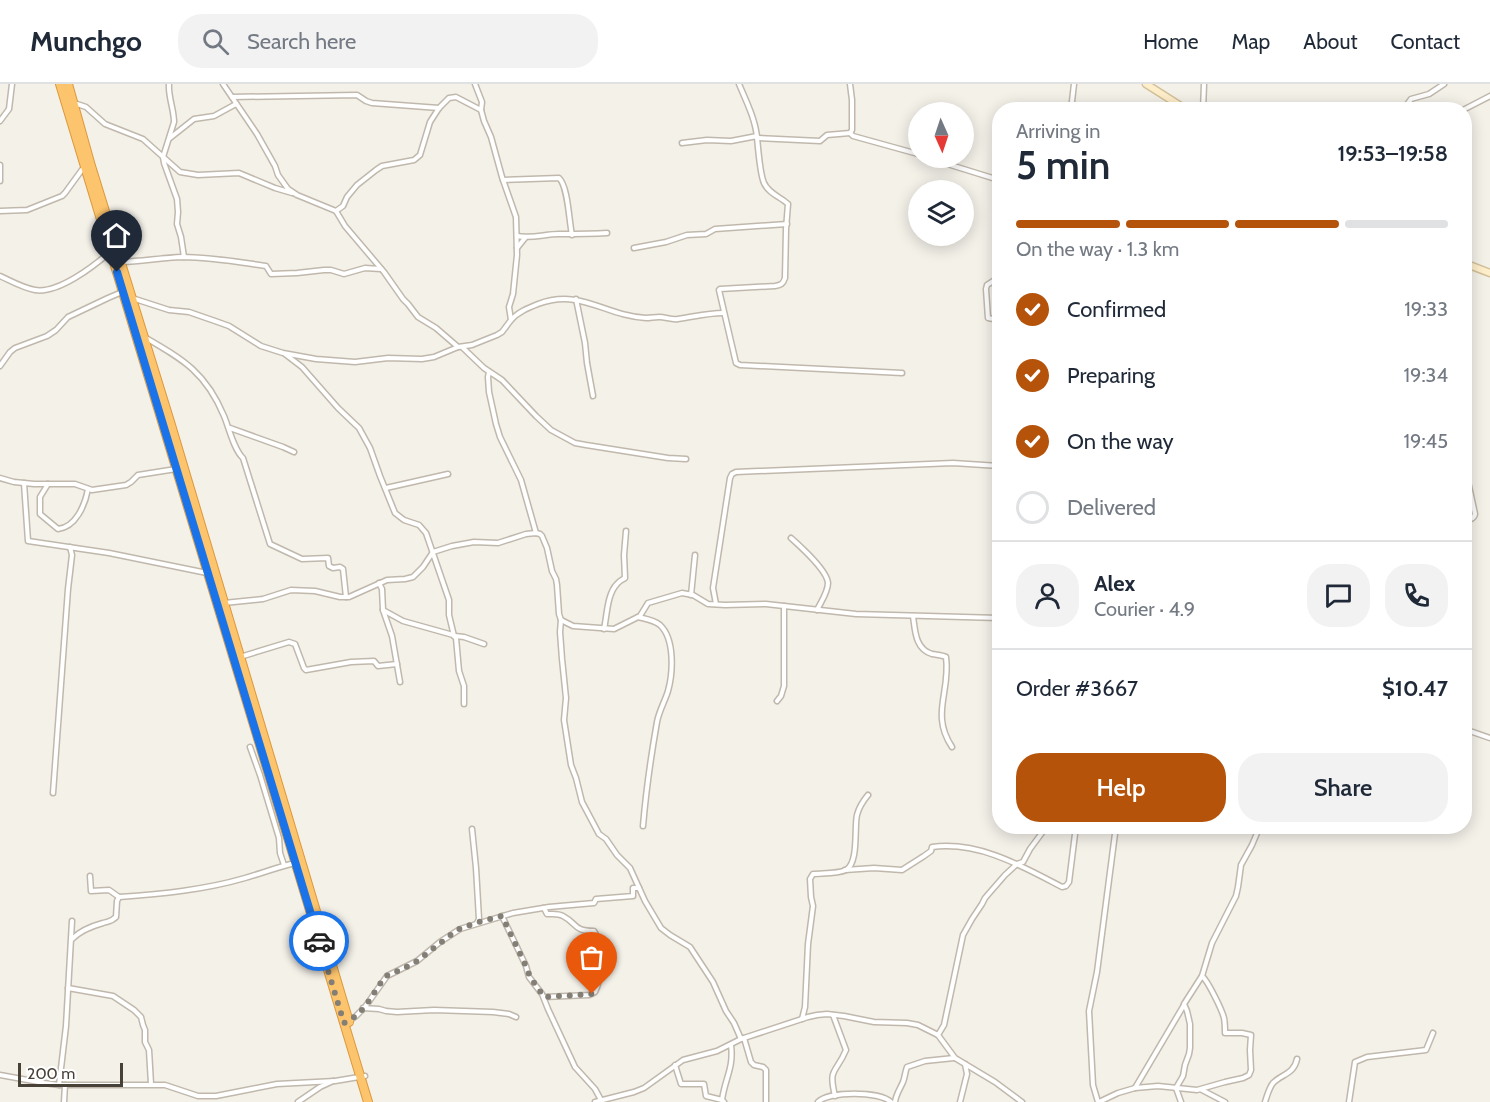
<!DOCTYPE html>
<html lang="en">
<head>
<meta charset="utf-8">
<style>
  body { margin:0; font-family:Cabin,sans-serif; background:#f2f2f3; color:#1f2937; height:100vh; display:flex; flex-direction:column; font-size:22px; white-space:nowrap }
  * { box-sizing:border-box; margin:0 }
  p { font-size:20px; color:#747a83 }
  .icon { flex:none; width:33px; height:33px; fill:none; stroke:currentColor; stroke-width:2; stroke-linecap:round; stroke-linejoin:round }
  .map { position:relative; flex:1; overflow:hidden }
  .sheet { position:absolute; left:992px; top:18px; width:480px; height:732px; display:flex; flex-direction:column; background:#fff; border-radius:24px; box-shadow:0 3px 15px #0003 }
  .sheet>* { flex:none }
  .needle { width:39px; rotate:177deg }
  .tools { position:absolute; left:908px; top:18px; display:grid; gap:12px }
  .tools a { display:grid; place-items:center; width:66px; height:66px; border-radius:50%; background:#fff; box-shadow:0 3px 15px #0003; font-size:30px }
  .scale { position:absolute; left:18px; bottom:15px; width:105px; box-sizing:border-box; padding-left:6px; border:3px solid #484138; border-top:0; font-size:16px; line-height:21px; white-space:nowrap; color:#484138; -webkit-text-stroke:4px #fff; paint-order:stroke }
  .pin { position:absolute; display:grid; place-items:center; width:51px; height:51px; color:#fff; margin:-62px -26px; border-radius:50% 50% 50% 0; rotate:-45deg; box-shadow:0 0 6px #0007 }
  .pin .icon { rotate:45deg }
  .courier { position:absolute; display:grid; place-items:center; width:60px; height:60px; margin:-30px; border:4px solid #1a73e8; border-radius:50%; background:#fff; color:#222; box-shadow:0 2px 8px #0007 }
  .headline em { font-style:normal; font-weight:600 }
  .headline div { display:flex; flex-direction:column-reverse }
  .headline { display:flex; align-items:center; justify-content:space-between; height:102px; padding:0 24px }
  h1 { font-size:39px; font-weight:600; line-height:45px }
  .bar { display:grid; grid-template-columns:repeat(4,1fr); gap:9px 6px; align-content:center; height:72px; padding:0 24px }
  .bar i { height:8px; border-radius:4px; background:#e0e1e3 }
  .bar .current { background:#b45309 }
  .bar p { grid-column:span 4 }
  .line { display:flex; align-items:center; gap:15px; padding:0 24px; border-top:2px solid #e0e1e3 }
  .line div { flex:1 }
  .round { display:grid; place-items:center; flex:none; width:63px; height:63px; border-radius:24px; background:#f2f2f3 }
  ol { padding:0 24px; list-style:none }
  li { display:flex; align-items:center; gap:18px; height:66px }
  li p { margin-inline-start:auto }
  li .icon { padding:6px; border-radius:50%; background:#b45309; color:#fff; stroke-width:4 }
  li:last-child { color:#747a83 }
  li i { width:33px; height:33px; border:3px solid #e0e1e3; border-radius:50% }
  .action { display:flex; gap:12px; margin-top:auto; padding:12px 24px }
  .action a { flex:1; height:69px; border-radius:24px; background:#b45309; color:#fff; font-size:24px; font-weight:600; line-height:69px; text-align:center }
  .action a+a { background:#f2f2f3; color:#1f2937 }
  header { display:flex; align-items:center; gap:36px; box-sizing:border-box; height:84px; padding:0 30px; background:#fff; border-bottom:2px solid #e0e1e3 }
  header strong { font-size:28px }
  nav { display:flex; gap:33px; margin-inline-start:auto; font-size:21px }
  .search { width:420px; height:54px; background:#f2f2f3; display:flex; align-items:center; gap:15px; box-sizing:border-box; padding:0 21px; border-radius:24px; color:#747a83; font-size:22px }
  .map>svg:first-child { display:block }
</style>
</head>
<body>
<header>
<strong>Munchgo</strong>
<div class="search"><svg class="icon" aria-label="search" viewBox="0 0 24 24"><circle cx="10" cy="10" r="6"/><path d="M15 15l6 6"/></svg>Search here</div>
<nav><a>Home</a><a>Map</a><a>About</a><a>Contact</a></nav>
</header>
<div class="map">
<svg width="1490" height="1018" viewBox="0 0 1490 1018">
  <rect width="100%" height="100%" fill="#f4f1e9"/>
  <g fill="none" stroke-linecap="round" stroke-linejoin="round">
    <defs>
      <g id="street">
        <path d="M169 0C168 13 174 25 174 38L163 73 164 79 177 115 178 128 177 140 181 153 184 173"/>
        <polyline points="223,0 257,50 275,82 278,91 288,105 297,111 336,127 345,142 384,188 403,215 408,220 418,233 436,244 458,263"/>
        <path d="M739 0C746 17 755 34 757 53 758 64 760 90 764 99 769 110 781 113 788 120L786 145 785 194C783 200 781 201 775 202L720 205 719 206 736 279 740 281 902 289"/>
        <polyline points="232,13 357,11 366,17 372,19 439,24"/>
        <polyline points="74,19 86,23 105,40 143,55 180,88 198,91 239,89 275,104 292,109"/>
        <polyline points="1071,26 1074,0"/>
        <polyline points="1203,26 1204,0"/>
        <polyline points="1403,26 1411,15 1429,10 1444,0"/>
        <polyline points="1463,26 1490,12"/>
        <polyline points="0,37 9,25 12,0"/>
        <polyline points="850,49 853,52 918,70"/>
        <polyline points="170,54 194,35 214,32 236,20"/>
        <polyline points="757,54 820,57 827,51 850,49 852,46 852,16 850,0"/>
        <polyline points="682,59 707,56 731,57 757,52"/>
        <polyline points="928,74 999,96"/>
        <polyline points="0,81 0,97"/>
        <path d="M503 96 559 94C568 102 569 137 572 151"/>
        <polyline points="0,127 27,126 62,112 65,109 84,83"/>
        <polyline points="336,127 343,122 347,113 357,101 376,86 382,82 414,76 420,71 430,38 439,24 449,14 456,13 481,26"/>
        <path d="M517 152C532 155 545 150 559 150 576 150 591 150 607 149"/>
        <polyline points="517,164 525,154"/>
        <polyline points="634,164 666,158 687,151 706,150 715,145 787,140"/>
        <path d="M122 178C142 177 162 174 182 173 211 173 238 178 266 182L271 190 297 189 324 186H331L344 190 365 184 381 185"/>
        <path d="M0 192C11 197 23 204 35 206 58 210 94 182 110 168"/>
        <polyline points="998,194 987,201 986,205 988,234 999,236"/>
        <polyline points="132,214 169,226 189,228 215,237 229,242 261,262 283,269 316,275 355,278 388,274 422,275 434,273 458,263 472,261 497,251 502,248 511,236 509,223 513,210 517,171 516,133 502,93 491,53 484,37 481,26 482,18 475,0"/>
        <polyline points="576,215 585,259 587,279 593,312"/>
        <path d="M511 236C518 228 528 224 538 220 581 204 605 232 646 234 650 234 655 233 659 233 666 233 671 236 678 235 693 233 707 229 723 229"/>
        <path d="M146 254C184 276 206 289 224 332 229 344 234 366 243 374L270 460 302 475 328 474 329 482 333 484 340 483 343 485 346 513"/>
        <polyline points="462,263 484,284 502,296 536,332 551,346 575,359 586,361 668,374 686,375"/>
        <polyline points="285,270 302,283 338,324 359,344 370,364 380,392 395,429 404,436 419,441 426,449 449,516 449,531 454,552"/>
        <polyline points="0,282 10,268 15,264 47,252 56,246 68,233 108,214 122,208"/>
        <polyline points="489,288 488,293 489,308 496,340 500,353 521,396 536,449"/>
        <polyline points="230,344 283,363 294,368"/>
        <path d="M1464 379 1475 430C1474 435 1469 436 1464 437"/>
        <polyline points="0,394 14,398 34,400 75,400 92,406 126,401 131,398 138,391 176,385"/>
        <polyline points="24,399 28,457 109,469 207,489"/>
        <path d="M48 400 40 413V430L58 445C76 443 85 421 88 405"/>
        <polyline points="386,404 448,390"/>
        <path d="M791 454C801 463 827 486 828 499 828 508 821 518 817 526"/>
        <polyline points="379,499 382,505 383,526 403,537 453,551 456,554 459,587 464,602 464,620"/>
        <polyline points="691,511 695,471"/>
        <polyline points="224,519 263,515 291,506 315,507 340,513 349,513 387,496 405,495 413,493 423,483 433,468 452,462 474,458 498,459 526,450 536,449 540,450 542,452 547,464 552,487 556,495 557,501 559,530 561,536 560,548 562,575 566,614 564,636 571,681 576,694 582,718 599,750 606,755 617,771 630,784 645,817 661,844 670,851 690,863 713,898 726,927 734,939 741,955"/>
        <polyline points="716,520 713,504 730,394 732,390 736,388 953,379 999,382"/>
        <polyline points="383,526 392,552 400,598"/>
        <path d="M913 532C915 546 915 565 932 570 937 571 942 571 946 573 951 607 930 630 952 663"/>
        <path d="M638 533C646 535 654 536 660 541 675 555 673 589 668 607 665 617 659 627 657 638 651 672 646 707 643 742"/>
        <polyline points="561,536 573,542 614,545 640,532 648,519 682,509 693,511 708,520 725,521 766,520 856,530 999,534"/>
        <path d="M604 545C607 532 607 510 617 500 619 497 622 496 625 494L624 471 626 447"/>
        <polyline points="455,552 464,553 484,560"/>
        <polyline points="240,573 289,558 295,560 304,584 306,586 351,578 374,577 378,582 397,580"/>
        <polyline points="777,617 781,612 784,602 784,522"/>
        <polyline points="1464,645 1490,654"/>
        <polyline points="250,663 260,691 279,754 280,769 284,781"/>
        <polyline points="53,709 68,505 72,471 70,463"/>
        <polyline points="472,745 476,784 479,835 477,839"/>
        <path d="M845 786 874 784 902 786 924 772 931 767 932 763C979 757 1022 782 1062 803L1066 802 1069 798 1076 742"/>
        <path d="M90 792 91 807 109 806 119 813C161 810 204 806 245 794 262 789 278 783 295 779"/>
        <polyline points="502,832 526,882 529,893 542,910 548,925 575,983 595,1005 601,1016"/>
        <path d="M72 855C80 847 92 842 103 839 109 837 111 838 116 833L117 817 119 813"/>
        <polyline points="68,904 113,912 134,926 141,933 143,941 145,946 145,958 149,966 151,1000"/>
        <path d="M544 913 589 911 595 908C602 896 602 859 594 847 573 847 578 840 563 832 558 829 552 830 547 830L544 824"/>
        <polyline points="363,924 379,925 386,927 397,928 434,926 493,928 509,930 516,933"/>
        <path d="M833 931 846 966C836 990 828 983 835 1012"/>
        <path d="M802 935 805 923 808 860 813 822 811 813 810 795 813 790C823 789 837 790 846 786 859 779 854 743 857 731 859 723 863 717 868 711"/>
        <polyline points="348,938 356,932 365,923 387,892 417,877 440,858 460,845 513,829 549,823 594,819 596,815 633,812 633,804 639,804"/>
        <polyline points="938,951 944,941 963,851 972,835 982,820 985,814 1005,791 1017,780 1023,778 1030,765 1047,742"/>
        <polyline points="744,954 751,978 754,981 763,983 766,986 766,1018"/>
        <polyline points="675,981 681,1000 704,1000 706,1012 722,1016"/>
        <polyline points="0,991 44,999 59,1001 165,1001 198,1012 216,1012 277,1000 335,997 365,992"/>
        <polyline points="59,1001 66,942 72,837"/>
        <polyline points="1135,1004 1184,921"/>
        <polyline points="1202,1006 1225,1018"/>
        <polyline points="64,1018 65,1001"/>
        <polyline points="298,1018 320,1003 333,997"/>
        <polyline points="595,1018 634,1008 644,1004 683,976 717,967 741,955 808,933 817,931 827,930 844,932 874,938 907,939 918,941 938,951 955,974 995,998 1022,1018"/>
        <path d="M724 1018 722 1016C725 994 734 984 731 961"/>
        <path d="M818 1018C829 1007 879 1007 891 1018"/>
        <path d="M895 1018C896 1010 900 1005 903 998 905 993 905 988 907 983L925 977 954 974"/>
        <polyline points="960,1018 967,990 965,980"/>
        <polyline points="1098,1018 1093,1001 1089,927 1097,888 1116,742"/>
        <path d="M1099 1018 1118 1009 1135 1004 1158 1002 1197 1006 1225 998 1243 994 1249 991 1251 986 1250 966 1251 951 1242 949H1225C1225 944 1225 939 1224 934 1222 926 1208 897 1202 892"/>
        <polyline points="1181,1018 1176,1004 1183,992 1185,981 1189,970 1190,964 1190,940 1187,927 1184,920 1202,892 1212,859 1236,812 1238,803 1241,781 1252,761 1260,742"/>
        <path d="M1265 1018C1267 1012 1269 1004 1273 999 1282 990 1294 990 1297 975"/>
        <polyline points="1349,1018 1355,978 1367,973 1426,966 1433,949"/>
      </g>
      <g id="secondary">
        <polyline points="1146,0 1187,26"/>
        <polyline points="1464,179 1490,189"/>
      </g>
      <g id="highway">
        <polyline points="60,0 368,1018"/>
        <polyline points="68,0 91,82 171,341 349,938"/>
      </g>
    </defs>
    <use href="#street" stroke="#c0b8ac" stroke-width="7"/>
    <use href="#secondary" stroke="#d4c19a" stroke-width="9"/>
    <use href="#highway" stroke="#dc983c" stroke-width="10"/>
    <use href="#street" stroke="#fff" stroke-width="4"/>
    <use href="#secondary" stroke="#feeeca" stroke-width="6"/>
    <use href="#highway" stroke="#fcc46d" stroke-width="8"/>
  </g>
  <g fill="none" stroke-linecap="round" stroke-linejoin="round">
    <polyline stroke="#847f76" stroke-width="6" stroke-dasharray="0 10.8" points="319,857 344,939 356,932 365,923 384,894 389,890 401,886 417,877 457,846 475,839 502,832 526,882 530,893 544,913 592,910"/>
    <polyline stroke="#1a73e8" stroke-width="8" points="117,188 319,857"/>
  </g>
</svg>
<div class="tools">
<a><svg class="needle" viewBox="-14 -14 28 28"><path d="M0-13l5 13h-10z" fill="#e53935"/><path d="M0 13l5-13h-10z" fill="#747a83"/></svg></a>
<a><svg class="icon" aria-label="layers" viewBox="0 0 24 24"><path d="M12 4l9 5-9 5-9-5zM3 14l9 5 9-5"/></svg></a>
</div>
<div class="scale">200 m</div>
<div class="pin" style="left:592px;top:910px;background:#ea580c"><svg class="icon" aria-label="bag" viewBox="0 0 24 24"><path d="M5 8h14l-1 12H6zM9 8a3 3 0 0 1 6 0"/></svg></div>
<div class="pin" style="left:117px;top:188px;background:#1f2937"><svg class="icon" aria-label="home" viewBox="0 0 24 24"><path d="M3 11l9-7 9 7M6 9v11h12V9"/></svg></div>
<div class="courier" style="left:319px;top:857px"><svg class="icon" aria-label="car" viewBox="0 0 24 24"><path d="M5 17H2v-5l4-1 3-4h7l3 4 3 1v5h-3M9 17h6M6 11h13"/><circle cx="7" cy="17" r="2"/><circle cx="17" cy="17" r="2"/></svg></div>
<section class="sheet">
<div class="headline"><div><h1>5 min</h1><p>Arriving in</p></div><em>19:53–19:58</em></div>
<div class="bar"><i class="current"></i><i class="current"></i><i class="current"></i><i></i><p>On the way · 1.3 km</p></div>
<ol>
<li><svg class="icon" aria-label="check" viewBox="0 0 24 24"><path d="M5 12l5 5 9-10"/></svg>Confirmed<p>19:33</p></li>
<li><svg class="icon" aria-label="check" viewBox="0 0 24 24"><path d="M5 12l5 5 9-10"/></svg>Preparing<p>19:34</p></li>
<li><svg class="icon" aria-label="check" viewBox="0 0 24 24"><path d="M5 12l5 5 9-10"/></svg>On the way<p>19:45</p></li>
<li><i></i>Delivered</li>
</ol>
<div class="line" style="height:108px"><a class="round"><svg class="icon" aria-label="person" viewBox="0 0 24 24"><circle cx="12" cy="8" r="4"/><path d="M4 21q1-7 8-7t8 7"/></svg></a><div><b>Alex</b><p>Courier · 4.9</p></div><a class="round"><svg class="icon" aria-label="chat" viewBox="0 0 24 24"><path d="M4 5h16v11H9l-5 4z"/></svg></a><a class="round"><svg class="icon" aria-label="phone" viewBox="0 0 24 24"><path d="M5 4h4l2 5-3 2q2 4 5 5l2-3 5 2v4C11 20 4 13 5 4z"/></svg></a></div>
<div class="line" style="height:78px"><div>Order #3667</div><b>$10.47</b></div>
<div class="action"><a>Help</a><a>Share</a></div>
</section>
</div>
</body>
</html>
